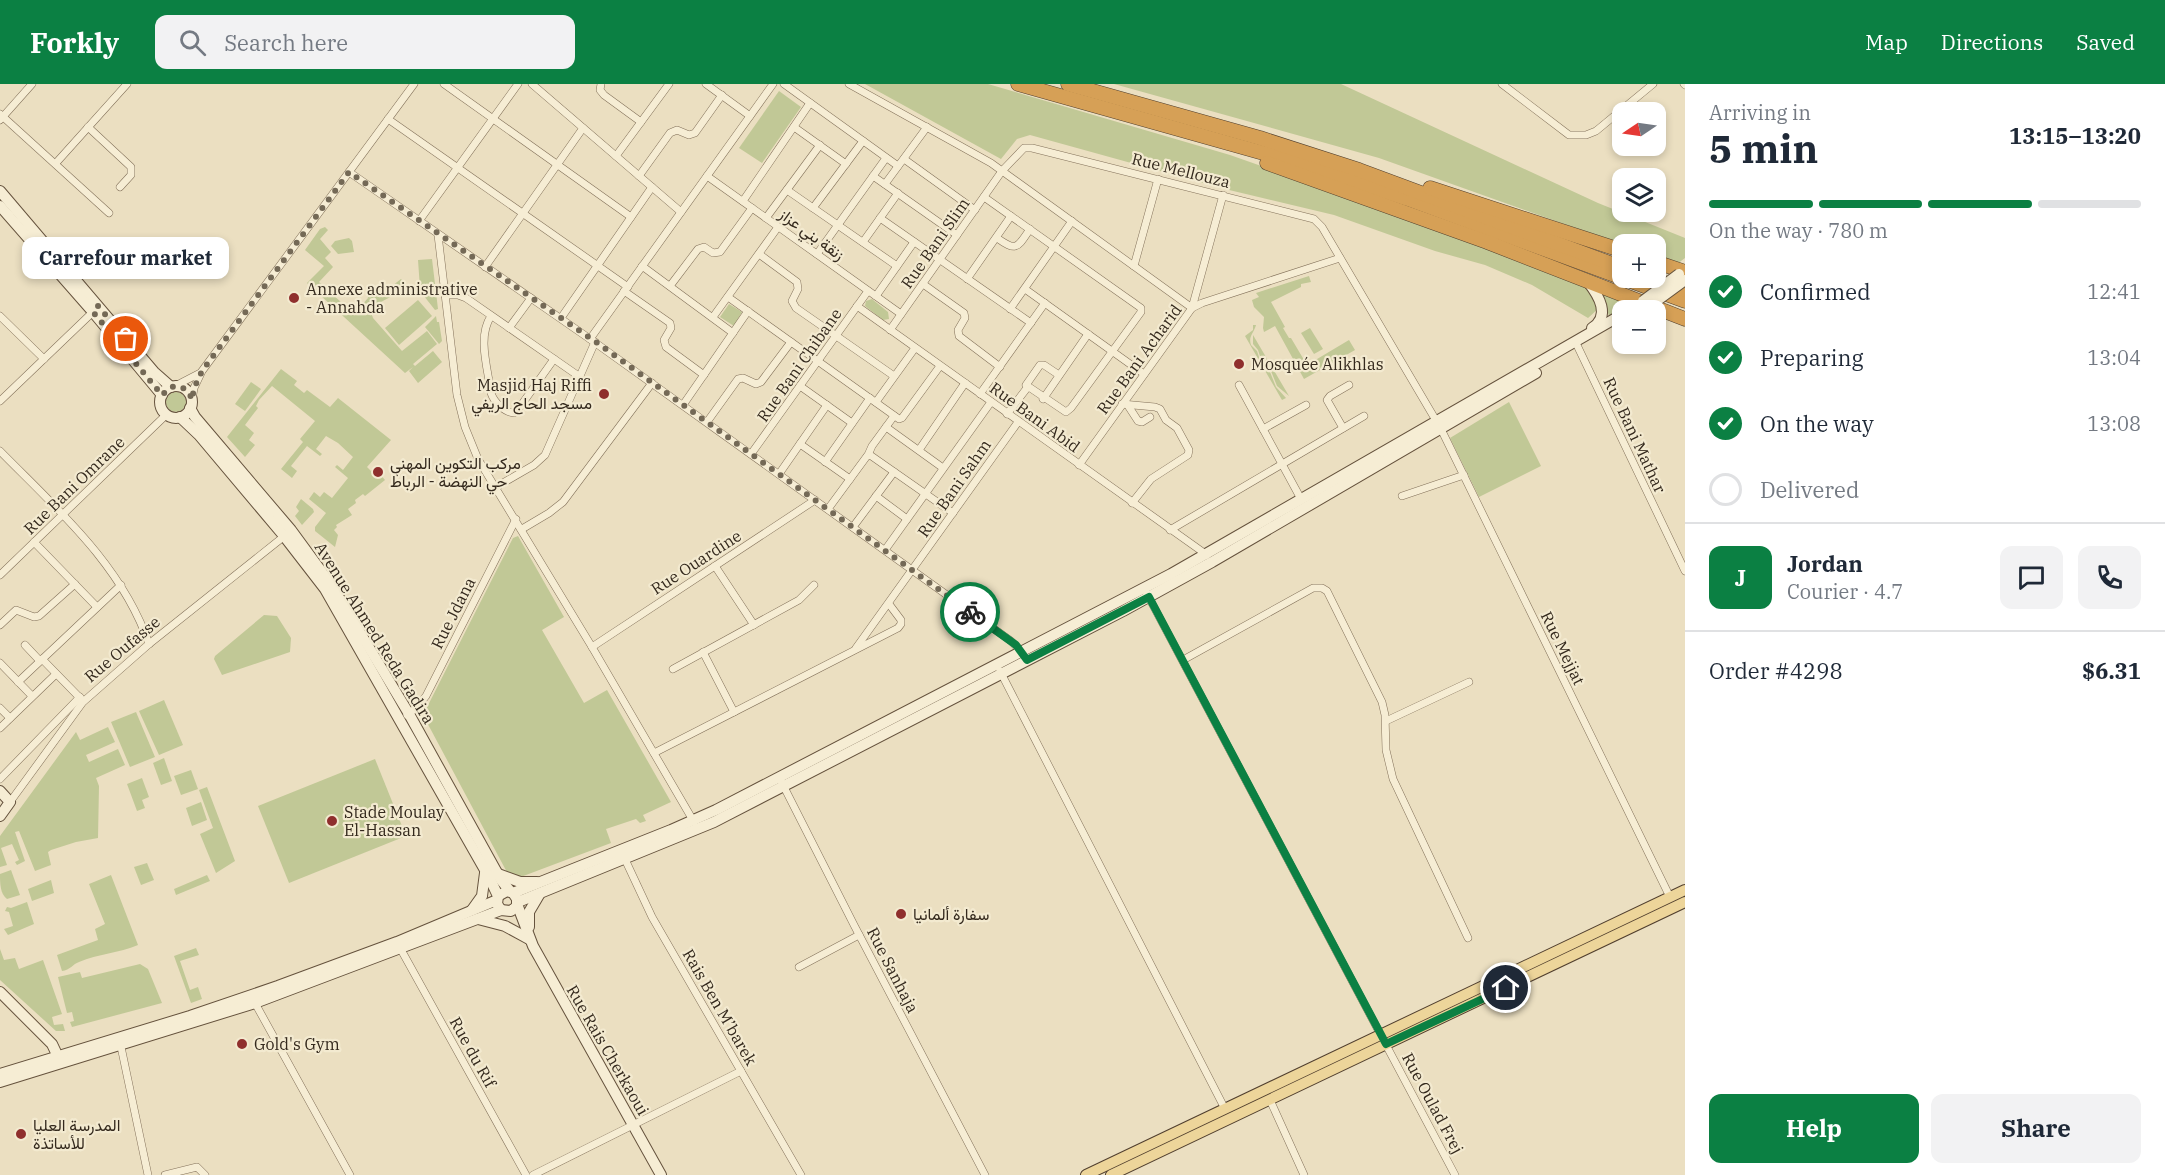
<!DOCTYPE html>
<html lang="en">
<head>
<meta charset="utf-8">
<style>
  body { margin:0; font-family:"IBM Plex Serif",Vazirmatn,serif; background:#f2f2f3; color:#1f2937; height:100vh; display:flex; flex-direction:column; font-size:22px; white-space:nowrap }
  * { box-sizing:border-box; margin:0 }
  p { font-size:20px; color:#747a83 }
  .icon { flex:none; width:33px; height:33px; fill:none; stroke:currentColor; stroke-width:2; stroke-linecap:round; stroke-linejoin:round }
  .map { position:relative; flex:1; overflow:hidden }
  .details { display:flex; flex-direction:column; background:#fff; width:480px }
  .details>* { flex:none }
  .needle { width:39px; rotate:257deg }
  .buttons { position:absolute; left:1612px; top:18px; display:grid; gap:12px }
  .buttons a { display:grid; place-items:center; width:54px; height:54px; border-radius:12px; background:#fff; box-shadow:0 3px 9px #0003; font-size:30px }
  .pin { position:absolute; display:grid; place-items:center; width:51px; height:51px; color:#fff; margin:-26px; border:3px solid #fff; border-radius:50%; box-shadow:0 2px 6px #0007 }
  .courier { position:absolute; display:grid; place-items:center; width:60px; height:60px; margin:-30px; border:4px solid #0b8043; border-radius:50%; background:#fff; color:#222; box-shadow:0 2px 8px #0007 }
  .bubble { position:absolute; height:42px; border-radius:12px; background:#fff; box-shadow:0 3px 9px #0003; font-size:20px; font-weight:800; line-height:42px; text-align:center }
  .overview em { font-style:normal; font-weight:800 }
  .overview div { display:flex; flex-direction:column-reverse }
  .overview { display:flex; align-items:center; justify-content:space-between; height:102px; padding:0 24px }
  h1 { font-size:39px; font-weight:800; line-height:45px }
  .bar { display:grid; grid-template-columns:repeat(4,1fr); gap:9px 6px; align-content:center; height:72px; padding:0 24px }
  .bar i { height:8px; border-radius:4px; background:#e0e1e3 }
  .bar .current { background:#0b8043 }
  .bar p { grid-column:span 4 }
  .line { display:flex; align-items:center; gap:15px; padding:0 24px; border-top:2px solid #e0e1e3 }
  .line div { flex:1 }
  .round { display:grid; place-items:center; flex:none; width:63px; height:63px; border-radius:12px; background:#f2f2f3 }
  ol { padding:0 24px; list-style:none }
  li { display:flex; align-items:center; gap:18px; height:66px }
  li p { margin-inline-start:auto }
  li .icon { padding:6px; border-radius:50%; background:#0b8043; color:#fff; stroke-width:4 }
  li:last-child { color:#747a83 }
  li i { width:33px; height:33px; border:3px solid #e0e1e3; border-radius:50% }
  .cta { display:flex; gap:12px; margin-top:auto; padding:12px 24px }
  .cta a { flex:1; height:69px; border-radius:12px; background:#0b8043; color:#fff; font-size:24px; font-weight:800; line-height:69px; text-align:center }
  .cta a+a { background:#f2f2f3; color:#1f2937 }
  header { display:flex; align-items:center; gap:36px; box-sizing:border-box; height:84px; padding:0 30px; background:#0b8043; color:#fff }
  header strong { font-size:28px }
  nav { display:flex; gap:33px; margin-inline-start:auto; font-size:21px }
  .search { width:420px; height:54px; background:#f2f2f3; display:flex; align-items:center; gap:15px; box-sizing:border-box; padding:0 21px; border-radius:12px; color:#747a83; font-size:22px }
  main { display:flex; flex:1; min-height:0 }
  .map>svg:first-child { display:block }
</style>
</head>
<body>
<header>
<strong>Forkly</strong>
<div class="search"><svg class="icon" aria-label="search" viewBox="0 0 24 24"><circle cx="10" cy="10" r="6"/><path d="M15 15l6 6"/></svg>Search here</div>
<nav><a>Map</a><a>Directions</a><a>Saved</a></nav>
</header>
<main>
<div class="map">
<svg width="1685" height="1091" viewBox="0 0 1685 1091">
  <rect width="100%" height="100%" fill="#ebdfc1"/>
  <g fill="#c1c896">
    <polygon points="865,0 988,0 1230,71 1338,109 1582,201 1590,207 1598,225 1588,234 1532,201 1485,181 1435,167 1334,131 1225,105 1030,51 1017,55 1001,75"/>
    <polygon points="1114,0 1341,0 1598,119 1685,154 1685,174 1677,180 1656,173 1656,160 1623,161 1379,74"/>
    <polygon points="779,7 801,23 762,79 739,64"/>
    <polygon points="325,143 328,146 320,155 331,168 325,174 333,183 319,198 354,230 368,214 367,209 378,208 386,203 388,205 401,195 409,205 420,204 418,176 432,175 438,225 435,226 420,207 398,210 396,204 394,204 396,210 379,219 371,228 373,234 402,267 427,247 437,260 413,280 415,282 433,267 442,278 418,299 409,287 413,283 405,289 307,199 324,182 305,166 320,145"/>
    <polygon points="349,154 352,157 354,168 338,170 331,162 335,157"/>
    <polygon points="1309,192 1311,198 1301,200 1301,203 1271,218 1285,243 1283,244 1289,254 1291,254 1307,281 1349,256 1355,266 1304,295 1275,242 1264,248 1263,244 1264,233 1254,223 1252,216 1259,213 1256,209"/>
    <polygon points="1602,209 1628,219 1609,232"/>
    <polygon points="872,215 888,228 889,235 883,236 865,222 866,217"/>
    <polygon points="418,216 432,232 399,261 385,244"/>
    <polygon points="729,220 742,228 734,242 720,233"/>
    <polygon points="436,232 437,238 439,238 442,257 439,260 425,243"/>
    <path d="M1253 241H1256C1254 249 1248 252 1251 261L1257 267 1260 276 1270 288 1276 303 1286 314 1282 316 1245 252 1253 246Z"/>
    <polygon points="1310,244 1323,265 1314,270 1301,249"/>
    <polygon points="1253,251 1289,312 1277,302 1271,287 1261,275 1258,266 1253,260"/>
    <polygon points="281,285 297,297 294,301 304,309 307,306 330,323 338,314 391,356 367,383 371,387 374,383 385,396 365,412 363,410 355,416 356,419 348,425 352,431 336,441 337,443 334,446 338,451 335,463 315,447 315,443 326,429 309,415 314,408 320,413 324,408 332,414 348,394 335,383 337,381 343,386 353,373 338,359 326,352 316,365 322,370 320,372 307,362 291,382 297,387 292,394 281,385 303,358 300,355 315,337 272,302 259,316 256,322 258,324 245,341 254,349 249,356 255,361 245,373 227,353"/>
    <polygon points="251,298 261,305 245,327 235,320"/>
    <circle cx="176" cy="318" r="10"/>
    <polygon points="1509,318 1541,382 1479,413 1450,354"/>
    <polygon points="301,415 313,425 314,428 302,441 295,432 299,427 296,423"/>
    <polygon points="518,452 564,533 542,546 584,619 607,606 671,718 643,731 646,737 640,739 636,735 606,745 611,759 518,794 509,792 423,631 513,454"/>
    <polygon points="264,531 277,532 291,554 290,568 222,591 214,575 215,572"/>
    <polygon points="164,616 183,661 159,671 139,627"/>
    <polygon points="136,628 155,673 130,683 111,638"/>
    <polygon points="108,643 115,658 86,671 89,678 118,665 125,681 96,694 99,702 98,754 76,758 51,766 48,768 51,781 35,787 19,747 15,748 25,777 17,781 15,778 19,776 12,760 1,764 7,781 0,783 0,752 76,648 80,656"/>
    <polygon points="164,674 172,697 161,701 153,679"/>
    <polygon points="375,675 406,752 289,799 258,722"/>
    <polygon points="191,686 198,705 181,711 174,692"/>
    <polygon points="142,694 149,713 142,716 145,724 137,727 127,700"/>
    <polygon points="207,703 235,777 216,789 200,750 213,744 199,706"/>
    <polygon points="201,718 207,736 192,742 186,724"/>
    <polygon points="147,779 154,796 141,801 134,783"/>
    <path d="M11 786 20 811 7 815C0 810 0 799 0 790Z"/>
    <path d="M111 791 138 861C119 869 98 870 79 878 73 880 70 886 62 887L57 871 98 856 95 845 105 840 89 800Z"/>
    <polygon points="207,791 210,797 176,811 174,805"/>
    <polygon points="51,796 54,809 32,817 28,805"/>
    <polygon points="27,818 34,840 8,851 4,845 13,842 9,828 5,827 7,823 11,824"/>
    <polygon points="196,864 199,871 180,877 190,906 198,903 202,915 191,919 174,872"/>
    <polygon points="0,865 4,876 15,874 19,885 43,876 62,930 52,933 54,941 63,940 65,947 56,947 0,896"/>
    <polygon points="140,880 148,885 162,919 72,943 70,938 74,937 72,928 67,929 58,893 80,888 82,894"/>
  </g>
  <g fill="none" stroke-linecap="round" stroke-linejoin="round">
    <defs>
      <g id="street">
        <polyline points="444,0 631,133"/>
        <polyline points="532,0 681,128"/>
        <polyline points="601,0 600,6 604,11 641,38"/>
        <polyline points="706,0 750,32"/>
        <polyline points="784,0 898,82"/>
        <polyline points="849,0 991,79 1192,224 1223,111"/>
        <polyline points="1502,0 1569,51 1586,51 1596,47 1653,0"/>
        <polyline points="1684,0 1685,1"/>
        <polyline points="0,30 109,129"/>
        <polyline points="388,35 628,203"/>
        <polyline points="0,36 32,0"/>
        <polyline points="88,43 131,83 131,91 120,103"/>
        <polyline points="794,43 846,80"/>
        <polyline points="616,72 669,0"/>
        <polyline points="904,75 975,126"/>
        <polyline points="56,79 127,0"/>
        <polyline points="349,88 590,255 1011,557 1023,569"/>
        <polyline points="639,92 670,49 677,46 689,51 695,49 722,11"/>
        <polyline points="707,92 901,230"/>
        <polyline points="873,92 957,151"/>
        <polyline points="885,100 927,43"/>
        <polyline points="787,106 897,182"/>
        <polyline points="984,113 1141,224 1141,228 1071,324 1066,328 1026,301 1040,281 1044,281 1059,291"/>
        <polyline points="743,117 810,19"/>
        <polyline points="813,124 863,57"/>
        <polyline points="766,134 820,61"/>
        <polyline points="880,134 1031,239"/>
        <polyline points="419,137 518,0"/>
        <polyline points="438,151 457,311 465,343 478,375 592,563 694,738"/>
        <path d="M997 154C1017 168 1017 164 1030 145"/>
        <polyline points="863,158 898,109"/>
        <polyline points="759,170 797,198 798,205 792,217 796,224 894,292"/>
        <polyline points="817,170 886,74"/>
        <polyline points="642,182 733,249"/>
        <polyline points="1134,182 1158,95"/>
        <polyline points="485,183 583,44"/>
        <polyline points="967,195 1011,132"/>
        <polyline points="923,200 964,229 965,234 958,246 959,252 1000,283"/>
        <polyline points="670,202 698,165 704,163 713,169 720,168 752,124"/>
        <polyline points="1025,205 1144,290"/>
        <polyline points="624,207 670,239 671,244 664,256 666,263 704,291"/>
        <polyline points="445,211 458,211 466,214 580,293"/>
        <polyline points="876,212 914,158"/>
        <polyline points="728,213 899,335 902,334 940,282"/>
        <polyline points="857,222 1207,471"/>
        <polyline points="1010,225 1072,137"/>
        <polyline points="0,232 44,275"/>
        <path d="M491 232C477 253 488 285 491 309 494 318 504 328 514 329L517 327 554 275"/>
        <polyline points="713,233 778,143"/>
        <polyline points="561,234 652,103"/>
        <polyline points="509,244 531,214"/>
        <polyline points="890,246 1002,87 1024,64 1032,64 1314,135 1322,143 1441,345 1670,813"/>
        <polyline points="590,255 773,0"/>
        <polyline points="1576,259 1685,487"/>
        <polyline points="1239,301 1301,415"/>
        <polyline points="175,302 200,289"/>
        <polyline points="800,302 852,339"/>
        <polyline points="980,310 1045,219"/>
        <polyline points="1043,315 1088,250"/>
        <polyline points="192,316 194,304 202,287 414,0"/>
        <polyline points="0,317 95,226"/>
        <polyline points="876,318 915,264"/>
        <polyline points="1122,320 1155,323 1160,325 1166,336 1177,344 1189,366 1188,371 1151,395 1132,419"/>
        <polyline points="1127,320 1138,337 1142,338 1150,333"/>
        <polyline points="683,321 748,227"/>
        <polyline points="1007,330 1027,304"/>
        <polyline points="707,338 738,295 743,294 756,300 761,298 791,258"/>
        <polyline points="886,343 943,384"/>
        <polyline points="1343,344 1327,316 1330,312 1349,301"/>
        <polyline points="1263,345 1306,321"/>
        <polyline points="800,360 850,395"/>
        <polyline points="919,366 965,299"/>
        <path d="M0 367C57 425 122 481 149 560"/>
        <polyline points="751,370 868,207"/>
        <polyline points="868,371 872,362 894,332"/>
        <polyline points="825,378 870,314"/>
        <polyline points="1079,381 1192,224 1202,219 1340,174"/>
        <polyline points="779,390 827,321"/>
        <polyline points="496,403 534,381 545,371 595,258"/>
        <polyline points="876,412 907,435"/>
        <polyline points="1402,412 1464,391"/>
        <polyline points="828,425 867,372 870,371 953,429"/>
        <polyline points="853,443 894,388"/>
        <polyline points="522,445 549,429 563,418 652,299"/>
        <polyline points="1170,446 1364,332"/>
        <polyline points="34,458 97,523"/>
        <polyline points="885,466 991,318"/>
        <polyline points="715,482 754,541"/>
        <polyline points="0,491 166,331"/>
        <polyline points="1147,510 1455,1091"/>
        <polyline points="0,541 16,526 34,533 39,532 75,500"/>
        <polyline points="25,561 40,577"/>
        <polyline points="592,563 815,416"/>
        <polyline points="856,564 1018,338"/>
        <polyline points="703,568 734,628"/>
        <polyline points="42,575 82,616"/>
        <polyline points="1183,576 1313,504 1322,504 1327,507 1382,618 1385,631 1386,666 1393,695 1468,854"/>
        <polyline points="0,579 32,612"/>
        <polyline points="673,585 799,516 814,501"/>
        <polyline points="1000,587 1225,1025"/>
        <polyline points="18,598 121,501"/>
        <polyline points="0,624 10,634"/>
        <polyline points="407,631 416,624 426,612 516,435"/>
        <polyline points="1386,637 1469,598"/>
        <polyline points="0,644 56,590"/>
        <polyline points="654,669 898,544 901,540 901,536 889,520"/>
        <polyline points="0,695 80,613"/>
        <polyline points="782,699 854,841 985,1091"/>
        <polyline points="10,718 83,618 149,560 287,450"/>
        <polyline points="623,771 652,833 801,1091"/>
        <polyline points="399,862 526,1091"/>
        <polyline points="799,883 859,851"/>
        <polyline points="255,919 350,1091"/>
        <polyline points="120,958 148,1091"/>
        <polyline points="1270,1016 1304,1091"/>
        <polyline points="165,1091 197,1083 205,1091"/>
        <polyline points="533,1091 741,987"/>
      </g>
      <g id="secondary">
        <polyline points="0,107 154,288 171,303"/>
        <polyline points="0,122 93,228 162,311"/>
        <path d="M1588 198C1599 212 1611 232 1592 244"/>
        <circle cx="176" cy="318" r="16"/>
        <polyline points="190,324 195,333 291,446 332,502 409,630 501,796 510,807"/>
        <polyline points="180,333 199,351 284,452 325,505 489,793 498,812 497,820 501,826"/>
        <polyline points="0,707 10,718 0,732"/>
        <polyline points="498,790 520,798 537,798"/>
        <polyline points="513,809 671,746 716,726 1171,490 1623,230"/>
        <polyline points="518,818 714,738 1123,527 1212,478 1536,289"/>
        <polyline points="517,820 533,862 661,1091"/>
        <polyline points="472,826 482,812 485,789"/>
        <polyline points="478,835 505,842 529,855"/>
        <polyline points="529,843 529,828 539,811"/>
        <polyline points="0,908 52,960 60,977"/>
        <polyline points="0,990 190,932 278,902 397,858 497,816"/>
        <polyline points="0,998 255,919 501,826 511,827 517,822 517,815 513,809 507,807 498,812"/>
      </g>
      <g id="primary">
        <polyline points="1086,1091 1685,806"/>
        <polyline points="1111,1091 1685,818"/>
      </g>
      <g id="highway">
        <polyline points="1018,0 1309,82 1408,115 1685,217"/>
        <polyline points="1068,0 1260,54 1359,86 1623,184"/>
        <polyline points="1267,79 1487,158 1685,235"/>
        <polyline points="1430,104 1623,167"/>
        <polyline points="1656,178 1685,188"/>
        <polyline points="1650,194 1685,206"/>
      </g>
    </defs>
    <use href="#street" stroke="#83715a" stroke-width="8"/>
    <use href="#secondary" stroke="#65523d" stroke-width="12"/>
    <use href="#primary" stroke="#513f2e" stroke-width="12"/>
    <use href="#highway" stroke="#513f2e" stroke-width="15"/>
    <use href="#street" stroke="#f6edd4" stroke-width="7"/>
    <use href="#secondary" stroke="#f6edd4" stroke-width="10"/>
    <use href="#primary" stroke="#edd59a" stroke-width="10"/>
    <use href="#highway" stroke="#d6a056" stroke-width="14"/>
    <defs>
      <g id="secondary-bridge">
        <polyline points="1643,217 1679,190"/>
        <polyline points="1651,221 1685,196"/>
      </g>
    </defs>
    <use href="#secondary-bridge" stroke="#65523d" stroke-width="12" stroke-linecap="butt"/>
    <use href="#secondary-bridge" stroke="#f6edd4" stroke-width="10"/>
  </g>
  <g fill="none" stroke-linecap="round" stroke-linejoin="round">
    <path stroke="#746956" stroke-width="6" stroke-dasharray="0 10.8" d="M126 255 98 222 93 228 162 311 171 303C182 301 189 306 192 316L194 304 202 287 349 88 596 258 970 528"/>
    <polyline stroke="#0b8043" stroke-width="8" points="970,528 1016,561 1027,576 1149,513 1386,960 1506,904"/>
  </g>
  <g fill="#8f2f2d" stroke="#f3ead0" stroke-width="2">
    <circle cx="294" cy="214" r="6"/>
    <circle cx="1239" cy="280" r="6"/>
    <circle cx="604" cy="310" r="6"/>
    <circle cx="378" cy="388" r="6"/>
    <circle cx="332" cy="737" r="6"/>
    <circle cx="901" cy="830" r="6"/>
    <circle cx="242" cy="960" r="6"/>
    <circle cx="21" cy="1050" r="6"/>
  </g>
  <g text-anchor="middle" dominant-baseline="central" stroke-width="4.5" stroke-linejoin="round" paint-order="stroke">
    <g font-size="16" fill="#34291d" stroke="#f3ead0">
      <text transform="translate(1181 86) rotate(14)">Rue Mellouza</text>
      <text transform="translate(812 150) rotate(36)">زنقة بني عزاز</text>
      <text transform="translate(935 159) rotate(-55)">Rue Bani Slim</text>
      <text transform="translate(1139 275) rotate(-54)">Rue Bani Acharid</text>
      <text transform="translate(799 281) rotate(-55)">Rue Bani Chibane</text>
      <text transform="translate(1035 333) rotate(36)">Rue Bani Abid</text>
      <text transform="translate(1635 351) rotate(65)">Rue Bani Mathar</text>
      <text transform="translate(74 401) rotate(-44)">Rue Bani Omrane</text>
      <text transform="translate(954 404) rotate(-55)">Rue Bani Sahm</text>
      <text transform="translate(696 478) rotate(-33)">Rue Ouardine</text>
      <text transform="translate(453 529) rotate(-63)">Rue Jdana</text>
      <text transform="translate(375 549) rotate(58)">Avenue Ahmed Reda Gadira</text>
      <text transform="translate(1563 564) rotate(64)">Rue Mejjat</text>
      <text transform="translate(122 565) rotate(-40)">Rue Oufasse</text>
      <text transform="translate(893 886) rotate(63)">Rue Sanhaja</text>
      <text transform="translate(720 923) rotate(60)">Rais Ben M’barek</text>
      <text transform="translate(608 966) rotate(60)">Rue Rais Cherkaoui</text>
      <text transform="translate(473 968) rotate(61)">Rue du Rif</text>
      <text transform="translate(1433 1019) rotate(62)">Rue Oulad Frej</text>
    </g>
    <g font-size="16" fill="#34291d" stroke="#f3ead0" text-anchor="start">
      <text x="306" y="205">Annexe administrative<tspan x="306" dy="18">- Annahda</tspan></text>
      <text x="1251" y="280">Mosquée Alikhlas</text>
      <text x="592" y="301" text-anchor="end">Masjid Haj Riffi<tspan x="592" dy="18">مسجد الحاج الريفي</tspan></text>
      <text x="390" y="379">مركب التكوين المهني<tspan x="390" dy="18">حي النهضة - الرباط</tspan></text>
      <text x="344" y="728">Stade Moulay<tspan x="344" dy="18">El-Hassan</tspan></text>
      <text x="913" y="830">سفارة ألمانيا</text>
      <text x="254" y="960">Gold's Gym</text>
      <text x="33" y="1041">المدرسة العليا<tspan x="33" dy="18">للأساتذة</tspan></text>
    </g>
  </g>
</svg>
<div class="buttons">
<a><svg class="needle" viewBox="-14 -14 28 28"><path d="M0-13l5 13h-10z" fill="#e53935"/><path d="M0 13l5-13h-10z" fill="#747a83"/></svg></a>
<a><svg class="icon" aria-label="layers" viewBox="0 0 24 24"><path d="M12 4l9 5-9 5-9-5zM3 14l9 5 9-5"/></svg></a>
<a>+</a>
<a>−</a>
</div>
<div class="pin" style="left:126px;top:255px;background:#ea580c"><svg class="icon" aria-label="bag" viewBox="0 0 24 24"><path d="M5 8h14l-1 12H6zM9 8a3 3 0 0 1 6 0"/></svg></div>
<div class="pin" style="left:1506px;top:904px;background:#1f2937"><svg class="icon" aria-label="home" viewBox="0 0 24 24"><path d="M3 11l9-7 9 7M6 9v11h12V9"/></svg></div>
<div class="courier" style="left:970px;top:528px"><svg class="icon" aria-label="bike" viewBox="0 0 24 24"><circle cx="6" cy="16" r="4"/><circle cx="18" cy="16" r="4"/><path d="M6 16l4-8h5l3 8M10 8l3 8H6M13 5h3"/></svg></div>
<div class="bubble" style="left:22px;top:153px;width:207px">Carrefour market</div>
</div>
<section class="details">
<div class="overview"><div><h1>5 min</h1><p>Arriving in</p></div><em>13:15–13:20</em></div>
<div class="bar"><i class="current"></i><i class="current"></i><i class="current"></i><i></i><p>On the way · 780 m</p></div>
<ol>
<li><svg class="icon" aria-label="check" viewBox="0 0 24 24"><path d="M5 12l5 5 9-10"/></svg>Confirmed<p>12:41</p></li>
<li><svg class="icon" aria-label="check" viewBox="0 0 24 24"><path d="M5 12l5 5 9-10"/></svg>Preparing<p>13:04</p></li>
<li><svg class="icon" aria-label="check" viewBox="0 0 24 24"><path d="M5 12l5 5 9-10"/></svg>On the way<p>13:08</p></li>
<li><i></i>Delivered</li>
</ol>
<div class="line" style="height:108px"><b class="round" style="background:#0b8043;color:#fff">J</b><div><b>Jordan</b><p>Courier · 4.7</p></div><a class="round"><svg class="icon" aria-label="chat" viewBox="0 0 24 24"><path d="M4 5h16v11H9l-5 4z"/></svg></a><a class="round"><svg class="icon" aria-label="phone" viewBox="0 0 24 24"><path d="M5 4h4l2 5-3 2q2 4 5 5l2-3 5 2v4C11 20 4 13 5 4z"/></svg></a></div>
<div class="line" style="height:78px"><div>Order #4298</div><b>$6.31</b></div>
<div class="cta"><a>Help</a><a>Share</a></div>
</section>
</main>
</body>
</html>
